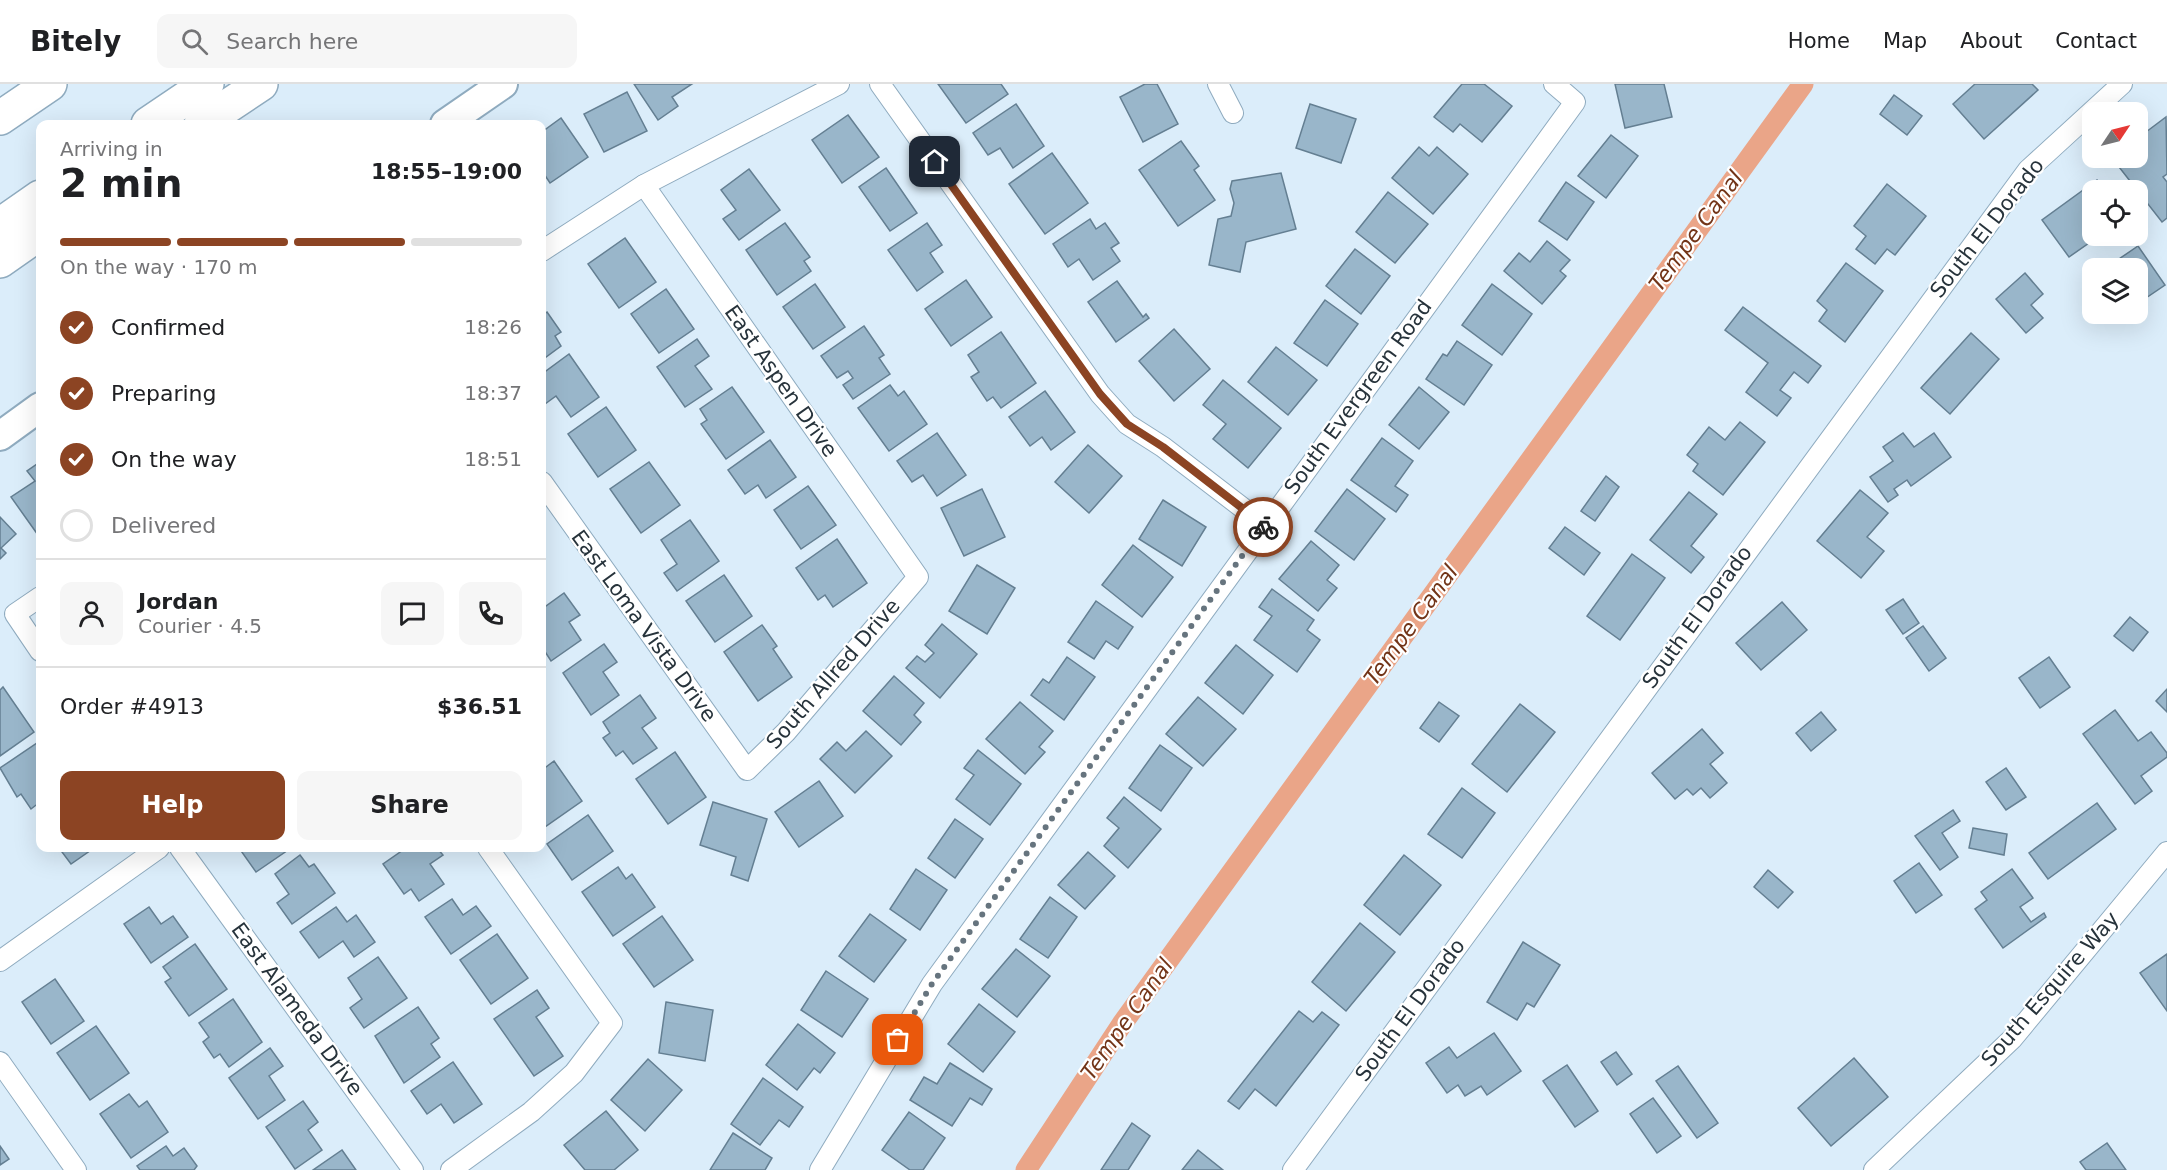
<!DOCTYPE html>
<html lang="en">
<head>
<meta charset="utf-8">
<style>
  body { margin:0; font-family:"DejaVu Sans",sans-serif; background:#f6f6f6; color:#202124; height:100vh; display:flex; flex-direction:column; font-size:22px; white-space:nowrap }
  * { box-sizing:border-box; margin:0 }
  p { font-size:20px; color:#757577 }
  .icon { flex:none; width:33px; height:33px; fill:none; stroke:currentColor; stroke-width:2; stroke-linecap:round; stroke-linejoin:round }
  .map { position:relative; flex:1; overflow:hidden }
  .side { position:absolute; left:36px; top:36px; width:510px; height:732px; display:flex; flex-direction:column; background:#fff; border-radius:12px; box-shadow:0 6px 24px #0002 }
  .side>* { flex:none }
  .needle { width:39px; rotate:55deg }
  .fabs { position:absolute; left:2082px; top:18px; display:grid; gap:12px }
  .fabs a { display:grid; place-items:center; width:66px; height:66px; border-radius:12px; background:#fff; box-shadow:0 6px 24px #0002; font-size:30px }
  .pin { position:absolute; display:grid; place-items:center; width:51px; height:51px; color:#fff; margin:-26px; border-radius:12px; box-shadow:0 3px 9px #0006 }
  .courier { position:absolute; display:grid; place-items:center; width:60px; height:60px; margin:-30px; border:4px solid #8c4423; border-radius:50%; background:#fff; color:#222; box-shadow:0 2px 8px #0007 }
  .summary em { font-style:normal; font-weight:700 }
  .summary div { display:flex; flex-direction:column-reverse }
  .summary { display:flex; align-items:center; justify-content:space-between; height:102px; padding:0 24px }
  h1 { font-size:39px; font-weight:700; line-height:45px }
  .bar { display:grid; grid-template-columns:repeat(4,1fr); gap:9px 6px; align-content:center; height:72px; padding:0 24px }
  .bar i { height:8px; border-radius:4px; background:#e0e0e0 }
  .bar .current { background:#8c4423 }
  .bar p { grid-column:span 4 }
  .line { display:flex; align-items:center; gap:15px; padding:0 24px; border-top:2px solid #e0e0e0 }
  .line div { flex:1 }
  .round { display:grid; place-items:center; flex:none; width:63px; height:63px; border-radius:12px; background:#f6f6f6 }
  ol { padding:0 24px; list-style:none }
  li { display:flex; align-items:center; gap:18px; height:66px }
  li p { margin-inline-start:auto }
  li .icon { padding:6px; border-radius:50%; background:#8c4423; color:#fff; stroke-width:4 }
  li:last-child { color:#757577 }
  li i { width:33px; height:33px; border:3px solid #e0e0e0; border-radius:50% }
  .primary-button { display:flex; gap:12px; margin-top:auto; padding:12px 24px }
  .primary-button a { flex:1; height:69px; border-radius:12px; background:#8c4423; color:#fff; font-size:24px; font-weight:700; line-height:69px; text-align:center }
  .primary-button a+a { background:#f6f6f6; color:#202124 }
  header { display:flex; align-items:center; gap:36px; box-sizing:border-box; height:84px; padding:0 30px; background:#fff; border-bottom:2px solid #e0e0e0 }
  header strong { font-size:28px }
  nav { display:flex; gap:33px; margin-inline-start:auto; font-size:21px }
  .search { width:420px; height:54px; background:#f6f6f6; display:flex; align-items:center; gap:15px; box-sizing:border-box; padding:0 21px; border-radius:12px; color:#757577; font-size:22px }
  .map>svg:first-child { display:block }
</style>
</head>
<body>
<header>
<strong>Bitely</strong>
<div class="search"><svg class="icon" aria-label="search" viewBox="0 0 24 24"><circle cx="10" cy="10" r="6"/><path d="M15 15l6 6"/></svg>Search here</div>
<nav><a>Home</a><a>Map</a><a>About</a><a>Contact</a></nav>
</header>
<div class="map">
<svg width="2167" height="1086" viewBox="0 0 2167 1086">
  <rect width="100%" height="100%" fill="#dbedfa"/>
  <g fill="none" stroke-linecap="round" stroke-linejoin="round">
    <polyline stroke="#eaa588" stroke-width="21" points="1026,1086 1122,940 1803,0"/>
  </g>
  <g fill="#99b6ca" stroke="#647f92" stroke-width="1.5">
    <polygon points="634,0 692,0 672,13 678,22 658,36"/>
    <polygon points="938,0 1001,0 1008,10 966,39"/>
    <polygon points="1145,0 1157,0 1178,40 1143,58 1120,13"/>
    <polygon points="1462,0 1484,0 1512,22 1482,58 1460,40 1453,48 1434,33"/>
    <polygon points="1615,0 1664,0 1672,33 1625,44"/>
    <polygon points="1975,0 2032,0 2038,6 1984,55 1953,20"/>
    <polygon points="627,8 647,47 604,68 584,30"/>
    <polygon points="1894,11 1922,32 1907,51 1880,30"/>
    <polygon points="1016,20 1044,62 1013,84 1000,64 988,71 973,49"/>
    <polygon points="1310,20 1356,35 1341,79 1296,64"/>
    <polygon points="848,31 879,73 842,99 812,56"/>
    <polygon points="2166,33 2167,90 2163,93 2167,98 2167,134 2162,138 2112,74 2138,74 2138,54"/>
    <polygon points="561,34 588,73 550,99 542,87 542,48"/>
    <polygon points="1611,51 1638,72 1606,114 1578,92"/>
    <polygon points="1181,57 1199,82 1194,86 1215,116 1178,142 1139,86"/>
    <polygon points="1419,63 1429,72 1437,63 1468,90 1433,130 1392,94"/>
    <polygon points="1052,69 1088,119 1045,150 1009,100"/>
    <polygon points="886,84 917,129 890,147 859,103"/>
    <polygon points="749,85 780,126 739,156 723,135 736,126 721,106"/>
    <polygon points="1281,89 1296,145 1246,158 1240,188 1209,181 1218,135 1231,132 1234,119 1230,105 1232,97"/>
    <polygon points="2097,96 2105,106 2092,106 2092,152 2099,152 2069,173 2042,136"/>
    <polygon points="1566,98 1594,118 1567,156 1539,137"/>
    <polygon points="1887,100 1926,132 1895,171 1887,165 1875,180 1856,165 1866,152 1854,142"/>
    <polygon points="1388,108 1428,140 1395,179 1356,148"/>
    <polygon points="1090,135 1096,145 1105,139 1119,159 1111,164 1120,177 1093,196 1079,175 1068,183 1053,160"/>
    <polygon points="785,139 810,173 804,177 811,187 777,211 746,166"/>
    <polygon points="927,139 942,161 930,169 943,188 917,207 888,166"/>
    <polygon points="625,154 656,198 619,224 588,180"/>
    <polygon points="1547,157 1570,176 1560,187 1566,192 1542,220 1504,187 1519,169 1530,178"/>
    <polygon points="2138,162 2165,201 2143,216 2138,207 2138,184 2121,184 2116,177"/>
    <polygon points="1355,165 1390,192 1361,230 1326,202"/>
    <polygon points="1846,179 1883,207 1845,258 1819,237 1827,226 1817,217"/>
    <polygon points="2025,189 2043,210 2031,221 2043,234 2026,249 1996,215"/>
    <polygon points="966,196 992,233 951,262 925,225"/>
    <polygon points="1117,197 1143,233 1146,230 1149,234 1116,258 1088,218"/>
    <polygon points="815,200 845,243 813,265 783,223"/>
    <polygon points="1492,200 1532,230 1502,271 1462,241"/>
    <polygon points="666,205 694,245 659,269 631,230"/>
    <polygon points="1325,216 1358,240 1327,282 1294,259"/>
    <polygon points="1743,223 1821,282 1808,299 1794,288 1780,306 1791,314 1777,332 1746,308 1768,279 1725,246"/>
    <polygon points="547,228 561,248 555,252 561,262 542,276 542,232"/>
    <polygon points="864,242 884,271 879,274 890,290 853,315 843,301 853,294 848,287 837,294 821,272"/>
    <polygon points="1174,245 1210,285 1174,317 1139,277"/>
    <polygon points="1001,248 1036,299 1001,324 993,313 987,317 971,293 979,288 968,271"/>
    <polygon points="1971,249 1999,275 1950,330 1921,304"/>
    <polygon points="697,255 709,272 695,282 712,305 685,323 657,283"/>
    <polygon points="1457,257 1492,281 1464,321 1426,295 1443,270 1447,272"/>
    <polygon points="1276,263 1317,296 1288,331 1248,298"/>
    <polygon points="569,270 599,313 571,333 556,312 545,320 542,316 542,290"/>
    <polygon points="1223,296 1281,344 1248,384 1213,355 1226,340 1203,321"/>
    <polygon points="890,301 898,312 904,307 927,340 889,367 858,324"/>
    <polygon points="732,303 764,348 726,375 701,340 707,336 700,325"/>
    <polygon points="1419,303 1449,328 1419,365 1389,341"/>
    <polygon points="1045,307 1075,348 1051,366 1042,353 1030,362 1009,333"/>
    <polygon points="606,323 636,366 598,393 568,350"/>
    <polygon points="1740,338 1765,358 1723,411 1693,387 1698,380 1687,371 1709,343 1725,356"/>
    <polygon points="937,349 966,391 937,412 923,391 912,398 897,377"/>
    <polygon points="1903,349 1914,363 1934,349 1951,373 1911,402 1907,396 1894,405 1898,411 1888,418 1870,393 1893,377 1883,363"/>
    <polygon points="1382,354 1413,377 1395,402 1408,411 1396,428 1351,396"/>
    <polygon points="770,356 796,393 766,414 758,401 745,410 728,386"/>
    <polygon points="1088,361 1122,392 1089,429 1055,398"/>
    <polygon points="40,378 40,449 38,451 11,413 35,397 27,387"/>
    <polygon points="649,378 680,421 641,449 610,405"/>
    <polygon points="1606,392 1619,403 1595,437 1581,427"/>
    <polygon points="808,402 836,441 801,465 774,426"/>
    <polygon points="982,405 1005,453 964,472 941,424"/>
    <polygon points="1347,405 1385,435 1354,476 1315,447"/>
    <polygon points="1860,406 1888,429 1867,453 1884,467 1861,494 1817,457"/>
    <polygon points="1689,408 1717,430 1691,462 1704,473 1691,489 1650,456"/>
    <polygon points="1163,416 1206,443 1182,482 1139,455"/>
    <polygon points="0,433 16,450 1,464 6,469 0,475"/>
    <polygon points="690,436 719,477 677,507 664,489 677,480 661,456"/>
    <polygon points="1565,443 1600,469 1584,491 1549,464"/>
    <polygon points="837,455 867,499 833,523 825,511 818,516 796,484"/>
    <polygon points="1311,457 1339,481 1327,496 1337,504 1318,527 1279,495"/>
    <polygon points="1133,461 1173,493 1142,533 1102,501"/>
    <polygon points="1632,470 1665,494 1620,556 1587,532"/>
    <polygon points="977,481 1015,504 987,550 949,527"/>
    <polygon points="724,491 752,532 715,558 686,517"/>
    <polygon points="1272,505 1314,536 1307,546 1320,556 1297,588 1254,556 1272,532 1259,523"/>
    <polygon points="564,509 580,531 569,538 581,556 551,577 542,563 542,525"/>
    <polygon points="1903,515 1919,539 1903,550 1886,526"/>
    <polygon points="1096,517 1133,543 1118,565 1106,557 1094,575 1068,558"/>
    <polygon points="1782,518 1807,546 1761,586 1736,559"/>
    <polygon points="2130,533 2148,548 2133,567 2114,552"/>
    <polygon points="942,540 977,570 940,614 906,584 917,572 925,578 934,569 925,561"/>
    <polygon points="762,541 777,562 773,565 792,593 758,617 724,568"/>
    <polygon points="1923,542 1946,574 1929,587 1906,554"/>
    <polygon points="604,560 617,578 603,588 619,611 591,631 563,589"/>
    <polygon points="1236,561 1273,591 1243,630 1205,599"/>
    <polygon points="1067,573 1095,593 1064,636 1031,611 1043,595 1049,599"/>
    <polygon points="2049,573 2070,603 2040,624 2019,594"/>
    <polygon points="894,592 924,619 914,631 921,638 901,661 863,627"/>
    <polygon points="3,603 34,648 0,672 0,606"/>
    <polygon points="2167,605 2167,628 2156,617"/>
    <polygon points="640,611 656,634 642,644 657,664 633,680 623,667 616,672 603,654 610,649 603,638"/>
    <polygon points="1198,613 1236,645 1203,682 1166,650"/>
    <polygon points="1020,618 1053,647 1039,663 1045,668 1025,690 986,655"/>
    <polygon points="1439,618 1459,632 1439,658 1420,644"/>
    <polygon points="1520,620 1555,648 1507,708 1472,680"/>
    <polygon points="2115,626 2138,657 2151,648 2167,669 2167,673 2141,692 2152,707 2135,720 2083,650"/>
    <polygon points="1821,628 1836,646 1811,667 1796,649"/>
    <polygon points="1702,645 1723,669 1710,680 1727,699 1710,714 1701,704 1693,711 1687,705 1675,715 1652,689"/>
    <polygon points="866,647 892,672 855,709 820,675 837,658 846,667"/>
    <polygon points="40,657 40,718 31,725 21,710 17,713 0,684"/>
    <polygon points="1160,661 1192,684 1161,727 1129,704"/>
    <polygon points="978,666 1021,700 990,741 956,715 974,691 964,684"/>
    <polygon points="675,668 706,713 668,740 636,695"/>
    <polygon points="554,677 582,717 542,745 542,686"/>
    <polygon points="2006,684 2026,713 2006,726 1986,698"/>
    <polygon points="819,697 843,732 799,763 775,728"/>
    <polygon points="1462,704 1495,729 1462,774 1428,750"/>
    <polygon points="1124,713 1161,745 1128,784 1104,762 1119,744 1107,734"/>
    <polygon points="713,718 767,735 748,797 731,791 736,773 700,761"/>
    <polygon points="2097,719 2116,745 2048,795 2029,769"/>
    <polygon points="1953,726 1960,737 1942,749 1958,773 1940,786 1915,752"/>
    <polygon points="588,731 613,767 572,796 547,760"/>
    <polygon points="955,735 983,755 955,794 928,774"/>
    <polygon points="1973,744 2007,750 2004,771 1969,764"/>
    <polygon points="59,764 94,764 71,780"/>
    <polygon points="239,764 291,764 256,788"/>
    <polygon points="406,764 437,764 443,771 430,780 444,800 419,817 411,805 404,810 383,780"/>
    <polygon points="1088,768 1115,792 1085,825 1058,801"/>
    <polygon points="300,771 309,783 314,780 335,809 292,840 277,819 289,810 275,790"/>
    <polygon points="1404,771 1441,801 1400,851 1364,821"/>
    <polygon points="1919,779 1942,811 1916,829 1894,797"/>
    <polygon points="618,783 626,795 632,790 655,823 613,852 582,808"/>
    <polygon points="916,785 947,806 920,846 890,825"/>
    <polygon points="2012,785 2033,814 2020,823 2031,838 2044,829 2046,833 2003,864 1975,825 1987,816 1981,808"/>
    <polygon points="1768,786 1793,808 1778,824 1754,803"/>
    <polygon points="1050,813 1077,833 1048,874 1020,855"/>
    <polygon points="452,815 463,831 476,822 491,842 451,870 425,833"/>
    <polygon points="149,823 161,840 173,832 188,853 151,879 124,840"/>
    <polygon points="336,823 347,838 356,831 375,858 354,873 343,857 319,874 300,848"/>
    <polygon points="870,830 906,856 874,898 839,872"/>
    <polygon points="662,832 693,876 654,903 623,860"/>
    <polygon points="1360,839 1395,868 1346,927 1312,898"/>
    <polygon points="497,850 528,894 491,920 460,876"/>
    <polygon points="1523,858 1560,881 1534,923 1527,919 1517,936 1487,918"/>
    <polygon points="195,860 227,905 189,932 165,898 171,894 163,883"/>
    <polygon points="1016,865 1050,892 1017,933 982,905"/>
    <polygon points="2167,870 2167,927 2140,889"/>
    <polygon points="378,873 407,914 364,944 350,924 362,915 348,894"/>
    <polygon points="826,887 868,915 842,953 801,926"/>
    <polygon points="55,895 84,937 51,960 22,918"/>
    <polygon points="537,906 549,924 536,933 563,972 534,992 494,935"/>
    <polygon points="233,915 262,958 229,983 220,970 214,974 203,958 209,953 199,939"/>
    <polygon points="666,918 713,926 705,977 659,969"/>
    <polygon points="979,920 1015,948 983,988 948,960"/>
    <polygon points="418,923 439,954 431,960 440,973 404,999 375,952"/>
    <polygon points="1299,927 1313,938 1322,928 1339,941 1276,1022 1255,1005 1239,1025 1228,1017"/>
    <polygon points="798,940 835,969 820,989 814,984 797,1006 766,981"/>
    <polygon points="96,942 129,989 90,1016 57,969"/>
    <polygon points="1494,949 1521,987 1487,1011 1481,1002 1465,1012 1458,1001 1447,1009 1426,979 1449,963 1457,974"/>
    <polygon points="270,964 283,982 269,992 285,1016 258,1035 229,994"/>
    <polygon points="1616,968 1632,990 1617,1001 1601,978"/>
    <polygon points="1854,974 1888,1013 1831,1062 1798,1024"/>
    <polygon points="648,975 682,1006 645,1047 611,1016"/>
    <polygon points="453,978 482,1020 454,1039 441,1020 427,1030 411,1007"/>
    <polygon points="950,979 992,1005 982,1021 970,1014 952,1042 910,1016 924,993 937,1000"/>
    <polygon points="1567,981 1598,1027 1575,1043 1543,997"/>
    <polygon points="1678,982 1718,1039 1697,1054 1656,997"/>
    <polygon points="763,994 803,1023 789,1043 779,1036 760,1061 731,1040"/>
    <polygon points="129,1010 139,1023 147,1017 168,1048 131,1074 100,1030"/>
    <polygon points="1653,1014 1681,1052 1657,1069 1630,1030"/>
    <polygon points="303,1017 318,1038 308,1046 322,1066 295,1085 266,1043"/>
    <polygon points="606,1027 638,1066 614,1086 585,1086 564,1061"/>
    <polygon points="909,1028 945,1054 923,1086 910,1086 882,1066"/>
    <polygon points="1132,1039 1150,1052 1128,1086 1101,1086"/>
    <polygon points="733,1049 772,1074 765,1086 710,1086"/>
    <polygon points="2107,1059 2126,1086 2086,1086 2080,1078"/>
    <polygon points="0,1062 9,1075 0,1081"/>
    <polygon points="166,1062 173,1072 184,1064 197,1082 194,1086 140,1086 137,1082"/>
    <polygon points="342,1066 356,1086 313,1086"/>
    <polygon points="1198,1066 1223,1086 1182,1086"/>
  </g>
  <g fill="none" stroke-linecap="round" stroke-linejoin="round">
    <defs>
      <g id="minor">
        <polyline points="880,0 1100,310 1127,340 1163,363 1265,441"/>
        <polyline points="1218,0 1233,29"/>
        <polyline points="542,167 644,101 839,0"/>
        <polyline points="542,398 747,686 786,648 918,493 644,101"/>
        <polyline points="40,513 15,530 40,567"/>
        <polyline points="180,764 413,1086"/>
        <polyline points="0,877 159,764"/>
        <polyline points="0,978 76,1086"/>
        <polyline points="451,1086 531,1028 574,989 612,939 488,764"/>
        <polyline points="820,1086 932,900 1575,18 1554,0"/>
        <polyline points="1293,1086 2028,86 2122,0"/>
        <polyline points="1874,1086 2012,955 2167,768"/>
      </g>
      <g id="secondary">
        <polyline points="445,40 503,0"/>
        <polyline points="0,352 40,323"/>
      </g>
      <g id="motorway">
        <polyline points="0,34 50,0"/>
        <polyline points="148,40 207,0"/>
        <polyline points="201,40 261,0"/>
        <polyline points="0,141 40,113"/>
        <polyline points="0,177 40,149"/>
      </g>
    </defs>
    <use href="#minor" stroke="#8fabbf" stroke-width="22"/>
    <use href="#secondary" stroke="#8fabbf" stroke-width="32"/>
    <use href="#motorway" stroke="#8fabbf" stroke-width="36"/>
    <use href="#minor" stroke="#fff" stroke-width="20"/>
    <use href="#secondary" stroke="#fff" stroke-width="28"/>
    <use href="#motorway" stroke="#fff" stroke-width="33"/>
  </g>
  <g fill="none" stroke-linecap="round" stroke-linejoin="round">
    <polyline stroke="#66747e" stroke-width="6" stroke-dasharray="0 10.8" points="898,956 932,900 1263,443"/>
    <polyline stroke="#8c4423" stroke-width="8" points="935,78 1100,310 1127,340 1163,363 1264,441 1263,443"/>
  </g>
  <g text-anchor="middle" dominant-baseline="central" stroke-width="4.5" stroke-linejoin="round" paint-order="stroke">
    <g font-size="21" fill="#27333b" stroke="#fff">
      <text transform="translate(1987 144) rotate(-52)">South El Dorado</text>
      <text transform="translate(781 297) rotate(55)">East Aspen Drive</text>
      <text transform="translate(1358 313) rotate(-54)">South Evergreen Road</text>
      <text transform="translate(1697 533) rotate(-54)">South El Dorado</text>
      <text transform="translate(644 542) rotate(54)">East Loma Vista Drive</text>
      <text transform="translate(833 590) rotate(-49)">South Allred Drive</text>
      <text transform="translate(2050 905) rotate(-49)">South Esquire Way</text>
      <text transform="translate(297 925) rotate(54)">East Alameda Drive</text>
      <text transform="translate(1410 926) rotate(-54)">South El Dorado</text>
    </g>
    <g font-size="22" font-style="italic" fill="#723417" stroke="#fff">
      <text transform="translate(1696 147) rotate(-54)">Tempe Canal</text>
      <text transform="translate(1411 541) rotate(-54)">Tempe Canal</text>
      <text transform="translate(1127 935) rotate(-55)">Tempe Canal</text>
    </g>
  </g>
</svg>
<div class="fabs">
<a><svg class="needle" viewBox="-14 -14 28 28"><path d="M0-13l5 13h-10z" fill="#e53935"/><path d="M0 13l5-13h-10z" fill="#757577"/></svg></a>
<a><svg class="icon" aria-label="locate" viewBox="0 0 24 24"><circle cx="12" cy="12" r="6"/><path d="M12 2v4M12 18v4M2 12h4M18 12h4"/></svg></a>
<a><svg class="icon" aria-label="layers" viewBox="0 0 24 24"><path d="M12 4l9 5-9 5-9-5zM3 14l9 5 9-5"/></svg></a>
</div>
<div class="pin" style="left:898px;top:956px;background:#ea580c"><svg class="icon" aria-label="bag" viewBox="0 0 24 24"><path d="M5 8h14l-1 12H6zM9 8a3 3 0 0 1 6 0"/></svg></div>
<div class="pin" style="left:935px;top:78px;background:#1f2937"><svg class="icon" aria-label="home" viewBox="0 0 24 24"><path d="M3 11l9-7 9 7M6 9v11h12V9"/></svg></div>
<div class="courier" style="left:1263px;top:443px"><svg class="icon" aria-label="bike" viewBox="0 0 24 24"><circle cx="6" cy="16" r="4"/><circle cx="18" cy="16" r="4"/><path d="M6 16l4-8h5l3 8M10 8l3 8H6M13 5h3"/></svg></div>
<section class="side">
<div class="summary"><div><h1>2 min</h1><p>Arriving in</p></div><em>18:55–19:00</em></div>
<div class="bar"><i class="current"></i><i class="current"></i><i class="current"></i><i></i><p>On the way · 170 m</p></div>
<ol>
<li><svg class="icon" aria-label="check" viewBox="0 0 24 24"><path d="M5 12l5 5 9-10"/></svg>Confirmed<p>18:26</p></li>
<li><svg class="icon" aria-label="check" viewBox="0 0 24 24"><path d="M5 12l5 5 9-10"/></svg>Preparing<p>18:37</p></li>
<li><svg class="icon" aria-label="check" viewBox="0 0 24 24"><path d="M5 12l5 5 9-10"/></svg>On the way<p>18:51</p></li>
<li><i></i>Delivered</li>
</ol>
<div class="line" style="height:108px"><a class="round"><svg class="icon" aria-label="person" viewBox="0 0 24 24"><circle cx="12" cy="8" r="4"/><path d="M4 21q1-7 8-7t8 7"/></svg></a><div><b>Jordan</b><p>Courier · 4.5</p></div><a class="round"><svg class="icon" aria-label="chat" viewBox="0 0 24 24"><path d="M4 5h16v11H9l-5 4z"/></svg></a><a class="round"><svg class="icon" aria-label="phone" viewBox="0 0 24 24"><path d="M5 4h4l2 5-3 2q2 4 5 5l2-3 5 2v4C11 20 4 13 5 4z"/></svg></a></div>
<div class="line" style="height:78px"><div>Order #4913</div><b>$36.51</b></div>
<div class="primary-button"><a>Help</a><a>Share</a></div>
</section>
</div>
</body>
</html>
